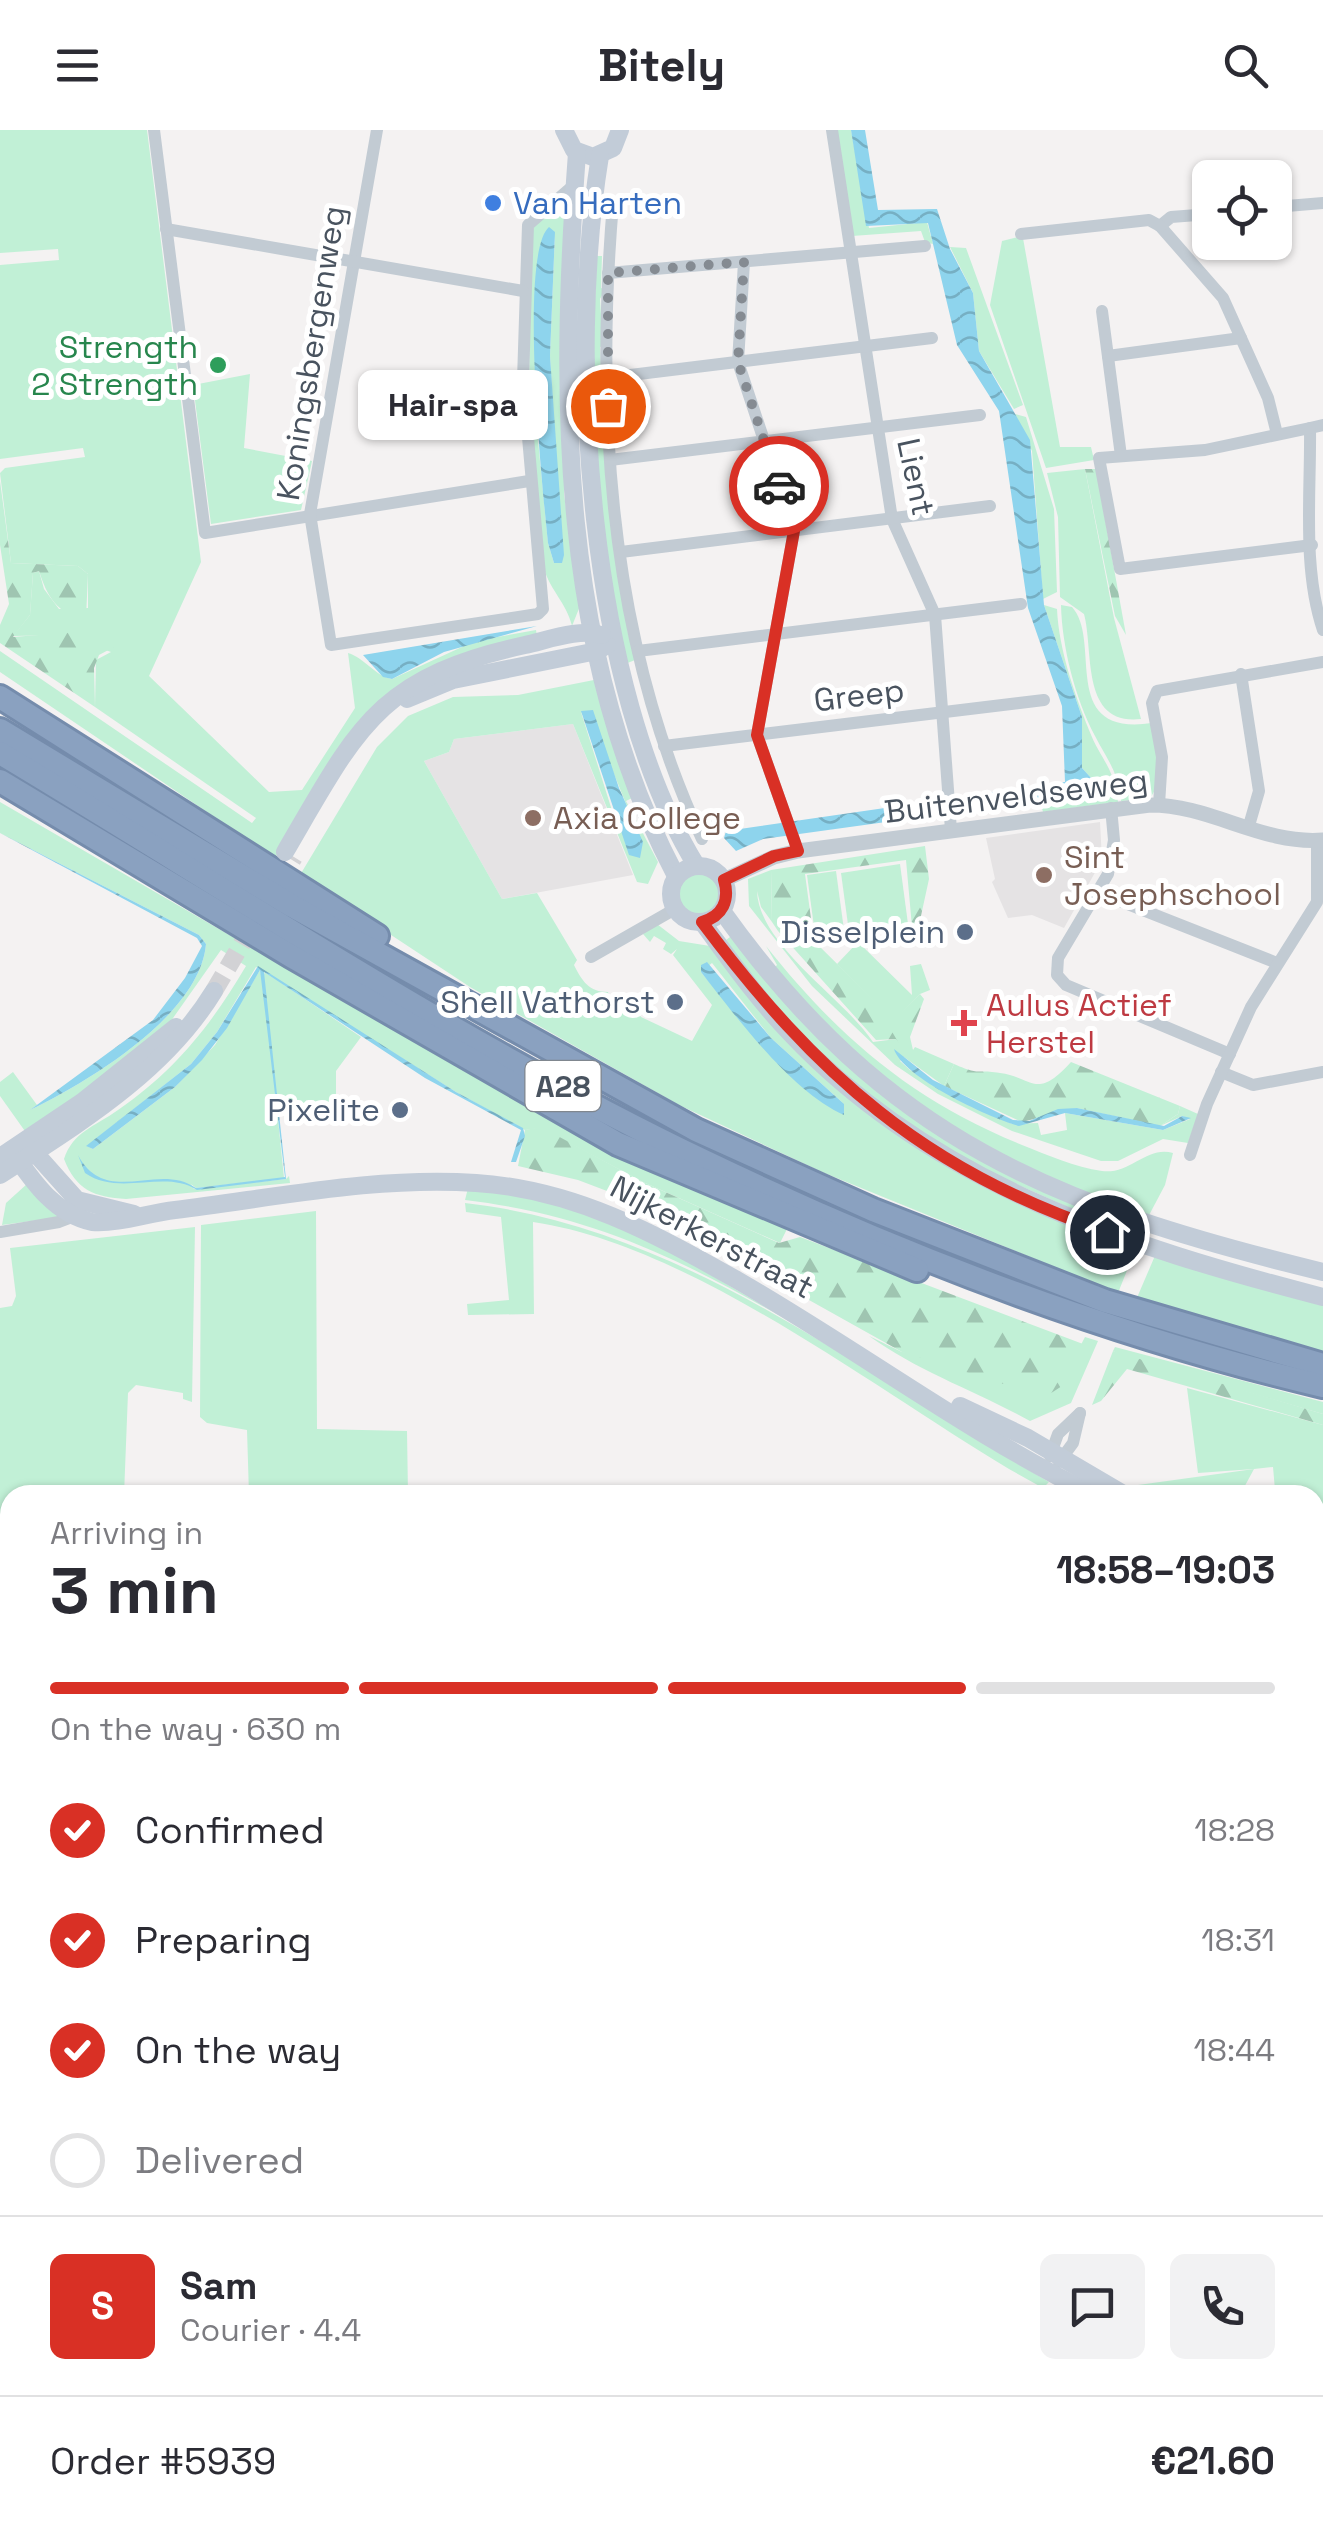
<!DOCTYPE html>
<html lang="en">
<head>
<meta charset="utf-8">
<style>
  body { margin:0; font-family:"Space Grotesk",sans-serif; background:#f2f2f3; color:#2b2b33; height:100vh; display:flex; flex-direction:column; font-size:38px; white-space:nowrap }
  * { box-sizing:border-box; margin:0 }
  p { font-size:32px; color:#7c7c81 }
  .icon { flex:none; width:55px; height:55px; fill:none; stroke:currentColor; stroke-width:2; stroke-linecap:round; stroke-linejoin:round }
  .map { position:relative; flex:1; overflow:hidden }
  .details { position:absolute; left:0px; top:1355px; width:1325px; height:1062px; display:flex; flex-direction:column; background:#fff; border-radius:30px 30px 0 0; box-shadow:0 2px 8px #0004 }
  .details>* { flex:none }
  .fabs { position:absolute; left:1192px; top:30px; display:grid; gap:20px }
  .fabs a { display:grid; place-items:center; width:100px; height:100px; border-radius:15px; background:#fff; box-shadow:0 2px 8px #0004; font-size:50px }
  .pin { position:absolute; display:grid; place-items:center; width:85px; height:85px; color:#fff; margin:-42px; border:5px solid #fff; border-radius:50%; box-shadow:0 2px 10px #0007 }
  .courier { position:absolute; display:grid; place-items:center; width:100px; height:100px; margin:-50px; border:8px solid #d93025; border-radius:50%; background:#fff; color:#222; box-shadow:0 2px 12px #0007 }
  .bubble { position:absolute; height:70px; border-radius:15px; background:#fff; box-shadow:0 2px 8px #0004; font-size:32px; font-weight:600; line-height:70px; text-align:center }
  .head em { font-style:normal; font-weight:600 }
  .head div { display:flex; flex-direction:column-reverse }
  .head { display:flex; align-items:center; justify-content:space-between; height:170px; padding:0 50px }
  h1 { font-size:65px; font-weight:600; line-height:75px }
  .bar { display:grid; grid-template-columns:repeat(4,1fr); gap:15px 10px; align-content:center; height:120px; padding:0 50px }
  .bar i { height:12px; border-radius:8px; background:#e1e1e2 }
  .bar .on { background:#d93025 }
  .bar p { grid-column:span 4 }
  .line { display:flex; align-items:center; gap:25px; padding:0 50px; border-top:2px solid #e1e1e2 }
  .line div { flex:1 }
  .round { display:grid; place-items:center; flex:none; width:105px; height:105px; border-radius:15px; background:#f2f2f3 }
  ol { padding:0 50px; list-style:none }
  li { display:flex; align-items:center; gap:30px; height:110px }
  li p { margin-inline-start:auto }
  li .icon { padding:10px; border-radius:50%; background:#d93025; color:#fff; stroke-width:4 }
  li:last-child { color:#7c7c81 }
  li i { width:55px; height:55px; border:5px solid #e1e1e2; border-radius:50% }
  header { display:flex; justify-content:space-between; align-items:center; height:130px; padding:0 50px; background:#fff; font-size:45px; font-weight:600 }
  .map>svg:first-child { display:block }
</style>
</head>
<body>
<header><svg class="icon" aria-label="menu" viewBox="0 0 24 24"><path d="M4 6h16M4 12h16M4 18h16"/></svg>Bitely<svg class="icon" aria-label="search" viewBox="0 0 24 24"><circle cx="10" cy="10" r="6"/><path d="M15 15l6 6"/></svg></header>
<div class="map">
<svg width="1323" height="2416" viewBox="0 0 1323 2416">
  <defs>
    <pattern id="forest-firs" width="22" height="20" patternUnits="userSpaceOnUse" patternTransform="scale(2.5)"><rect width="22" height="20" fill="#c1f0d6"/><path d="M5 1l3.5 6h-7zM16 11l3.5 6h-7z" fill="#9fc5b1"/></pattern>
    <pattern id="park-tufts" width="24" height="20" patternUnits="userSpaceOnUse" patternTransform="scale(2.5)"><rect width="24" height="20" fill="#c1f0d6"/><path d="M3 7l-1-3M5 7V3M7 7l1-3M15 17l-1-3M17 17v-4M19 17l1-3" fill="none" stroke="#9fc5b1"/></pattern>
    <pattern id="water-waves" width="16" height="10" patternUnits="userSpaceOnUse" patternTransform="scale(2.5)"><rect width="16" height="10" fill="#8ed4ed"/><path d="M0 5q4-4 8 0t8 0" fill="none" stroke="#76afc3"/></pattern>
  </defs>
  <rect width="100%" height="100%" fill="#f4f2f2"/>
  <g fill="#e5e3e4">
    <polygon points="573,594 633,745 502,769 424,631 449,622 454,609"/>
    <polygon points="1100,692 1102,730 1064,798 1032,785 1008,788 992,752 995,749 986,708"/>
  </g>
  <g fill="#c1f0d6" fill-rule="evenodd">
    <path d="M0 0H147L201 432 149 546 269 662 302 660 355 578 348 523C365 528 375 546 392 549L475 511 536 500 537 507 420 546 328 639 275 728 0 542V521L252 693 256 688 95 577 96 530 111 522 63 505 13 506 30 485 33 443 39 441 44 459 59 479 88 478V444L78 436 11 433 0 343 5 338 85 327 83 318 0 329V135L59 130 58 119 0 123Z"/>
    <polygon points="836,0 851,0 869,98 927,92 933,114 925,112 921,101 852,106"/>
    <path d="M570 64 564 364 580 476 572 496C567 473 547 457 543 434 523 326 530 215 532 105L534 96ZM555 102 550 226 562 433H554L548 413 536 290Z"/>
    <polygon points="1018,107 1023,108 1060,317 1091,317 1094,330 1046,338 990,175 1002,111"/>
    <polygon points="950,117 966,118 1023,275 1014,279 979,221 973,163"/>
    <polygon points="597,126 602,126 601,158 605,159 600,169 603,216 600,217 607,361 628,503 635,530 625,534 602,398 591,255"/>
    <polygon points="250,244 244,318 312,331 301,380 211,394 193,255"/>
    <polygon points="1015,284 1026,287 1054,379 1057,462 1043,469 1032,321"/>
    <path d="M1085 339 1114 488 1141 589C1080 596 1094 521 1084 484L1060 467 1058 387 1047 343Z"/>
    <path d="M1044 475 1057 479C1059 520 1074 562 1089 600 1101 631 1113 634 1118 672L1043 682 1040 670 1102 662 1107 648 1092 649 1082 638V587Z"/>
    <path d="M1061 475 1072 477C1103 511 1057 607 1152 593 1156 614 1165 653 1149 669L1121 671C1117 639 1109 633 1095 606 1075 568 1062 517 1061 475Z"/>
    <path d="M599 549 632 668 626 671 658 732 648 754 637 752 573 594 454 609 449 622 424 631 502 769 537 763 577 830 574 835C582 851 589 862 608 862L611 872 635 878 641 887 692 911 712 875 673 825 677 819 671 824 663 819 666 813 654 806 650 812 643 804 657 794 679 811 710 816 878 986 1136 1118 1118 1163 822 1042 679 975 470 857 300 745 377 617 408 586 453 567 518 565ZM581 582 608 629 635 696 615 690ZM712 833 771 908 844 974 754 906 701 842Z"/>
    <path d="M0 672 464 941 599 1013 787 1099 780 1113 643 1052 541 998 525 1000 456 962 256 837 217 902 191 934 87 1016 93 1019 175 957 215 915 260 840 262 849 265 842 361 907 336 941V972L277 980 284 1048 196 1058 191 1054 194 1059 286 1049 289 1046 290 1053 126 1069C94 1067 76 1060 64 1029 73 1002 94 997 118 980 176 940 211 895 246 836L221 820 166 898 27 1004 0 966V952L13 942 37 975 30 980C88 952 200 885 206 814L199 805 0 703Z"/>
    <polygon points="900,734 908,794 849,802 841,743"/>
    <path d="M771 740 772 792 761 777 757 761C759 816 844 868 873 912L896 909 913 920 915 917 954 934 944 956 904 927 900 931 910 940 1012 994 1038 993 1041 1005 1067 1000 1065 983 1163 1000 1190 989 1182 986 1160 996 1178 984 1180 976 1198 984 1188 1013 1163 1009 1118 1031H1101L1012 1001 938 964 895 935 812 856 749 776 748 749Z"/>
    <polygon points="836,741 844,800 815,804 807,745"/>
    <circle cx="699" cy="764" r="23"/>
    <polygon points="734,804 893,970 1145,1096 1140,1109 935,1018 795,904 726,810"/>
    <polygon points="858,812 912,865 910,836 921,834 930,860 920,864 894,891 837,834"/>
    <path d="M766 816C839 908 912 970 1022 1015 1047 1025 1075 1037 1102 1041 1129 1045 1148 1015 1173 1023L1165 1055 1147 1089 1050 1055 895 965 773 839 777 835Z"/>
    <polygon points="27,1054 61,1087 2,1095 6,1073"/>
    <path d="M468 1058 536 1067 641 1104 846 1224C716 1149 617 1088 465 1070Z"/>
    <path d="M465 1073C685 1098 862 1244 1049 1352L1043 1358 1009 1339C872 1257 690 1115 533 1092L534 1184 468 1185 467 1174 509 1170 501 1087 466 1082Z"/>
    <polygon points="316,1081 317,1299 407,1301 408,1365 249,1365 247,1300 207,1293 200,1287 201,1095"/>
    <polygon points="195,1097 192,1272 183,1269 183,1263 136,1255 128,1263 124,1365 10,1365 10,1660 0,1661 0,1178 12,1176 16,1166 10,1118"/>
    <polygon points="1157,1121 1323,1169 1323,1225 1136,1170"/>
    <path d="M869 1206 902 1222 1073 1230 1085 1207 1098 1211 1071 1273 1030 1291C976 1261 919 1242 869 1206Z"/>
    <polygon points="1115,1217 1323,1272 1323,1284 1124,1226 1113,1221"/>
    <polygon points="1187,1258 1323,1295 1323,1374 1315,1372 1315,1365 1275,1360 1273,1337 1254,1339 1240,1365 1154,1365 1138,1355 1254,1339 1198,1343"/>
    <polygon points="1323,2100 1323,2416 1018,2415 1018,2408 1315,2408 1315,2101"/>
    <polygon points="265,2408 473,2408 415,2416 265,2416"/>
    <polygon points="712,2408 886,2408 887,2416 713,2416"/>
  </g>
  <g fill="url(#forest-firs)">
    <polygon points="1085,339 1096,339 1126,505 1115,486"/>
    <path d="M0 351 11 433 78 436 88 444 86 488C57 485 47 466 39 441L33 443 30 485 13 507 103 500 110 504 114 517 99 525 94 538 95 577 0 513V495L9 474 0 415Z"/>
    <polygon points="925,716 929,749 919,795 912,797 906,730 805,744 814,811 894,890 920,864 924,869 910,907 913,920 908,923 896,909 876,910 778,801 772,792 771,740"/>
    <path d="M1071 932 1180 976 1178 984 1160 996 1077 978 1022 992 944 956 954 934C981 946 975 939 1000 943 1033 947 1036 971 1071 932Z"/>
    <polygon points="541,997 643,1052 779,1113 800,1107 1083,1214 1062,1256 1045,1267 902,1222 628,1069 578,1050 518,1036 525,1000"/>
    <polygon points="1113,1221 1323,1284 1323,1295 1127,1239 1101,1271 1092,1275"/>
    <polygon points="473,2408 712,2408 713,2416 415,2416"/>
  </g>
  <g fill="url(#park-tufts)">
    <polygon points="1323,1610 1323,2095 1315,2096 1315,1611"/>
    <polygon points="10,1653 10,2222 0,2224 0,1654"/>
  </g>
  <g fill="url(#water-waves)">
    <polygon points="851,0 865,0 878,80 937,79 950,119 973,163 979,221 1030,310 1044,475 1082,587 1082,638 1092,649 1107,648 1112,653 1102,662 763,709 736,721 724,708 726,701 1065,652 1062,576 1028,478 999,281 957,215 928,93 866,96"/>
    <path d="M549 97 555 102 550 226 564 425 562 433H554L548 413C543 364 518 124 549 97Z"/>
    <polygon points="537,496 444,522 392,549 383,547 363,525"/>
    <polygon points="593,580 619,658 643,712 640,728 629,725 581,581"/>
    <path d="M0 703 199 805 206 814C200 885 88 952 30 980L153 890 185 848 202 816 197 808Z"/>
    <path d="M707 832 771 908 844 974V985C791 961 737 888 701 842V835Z"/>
    <path d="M258 836 456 962 523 998 525 1006 516 1032H511L521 1000 425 948 264 842 286 1049 197 1060C165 1039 119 1067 85 1043L78 1025C106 1078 158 1031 196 1058L285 1047 260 840 227 898 202 930 175 957 93 1019 86 1016 191 934 217 902Z"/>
    <path d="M894 919 933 950 1013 990 1029 991 1058 979 1077 978 1164 996 1182 986 1191 988 1163 1000 1065 983 1019 996C989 988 902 947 894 919Z"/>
    <polygon points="0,2379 10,2386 10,2408 265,2408 265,2416 28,2413 0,2405"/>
  </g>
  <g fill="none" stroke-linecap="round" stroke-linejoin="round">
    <g stroke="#8ed4ed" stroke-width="4">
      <polyline points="0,1775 10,1774"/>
      <polyline points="1315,2096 1323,2094"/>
    </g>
    <g stroke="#d2d2d5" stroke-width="18" stroke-dasharray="18 9" stroke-linecap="butt">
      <polyline points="278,753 294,727"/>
      <polyline points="214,861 254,793"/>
    </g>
    <defs>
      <g id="motorway">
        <polyline points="0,567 377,806"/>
        <polyline points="0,600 292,776 696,1000 873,1080 1105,1171 1323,1235"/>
        <path d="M0 623C232 762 461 915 706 1032 902 1126 1111 1206 1323 1256"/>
        <polyline points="0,651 291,826 618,1014 917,1140"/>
      </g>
    </defs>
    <use href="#motorway" stroke="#758cac" stroke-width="28"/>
    <g stroke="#c2cbd3" stroke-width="12">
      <polyline points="154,0 205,403 529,351"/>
      <polyline points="377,0 310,384 331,515 538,484 543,479 523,250 528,95 574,55"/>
      <polyline points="832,0 892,389 935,485 951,700"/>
      <path d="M613 73C595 286 610 513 702 709"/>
      <polyline points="1275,77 1323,73"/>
      <polyline points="1160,96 1223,168 1268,268 1277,304"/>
      <polyline points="1160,96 1171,87 1210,84"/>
      <polyline points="166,99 523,161"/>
      <polyline points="1021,104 1149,90 1160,96"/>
      <polyline points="744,132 738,232 794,401 757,605 798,721"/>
      <polyline points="608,143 925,116"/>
      <polyline points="1102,181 1121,326"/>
      <polyline points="1108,226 1241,208"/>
      <polyline points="606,248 932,208"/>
      <path d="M1323 295 1310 298C1311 362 1302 438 1323 500"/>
      <polyline points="1310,298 1205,320 1099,328 1120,439 1312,415"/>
      <polyline points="610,330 980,285"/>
      <polyline points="621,422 990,376"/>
      <polyline points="638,521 1021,474"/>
      <polyline points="1241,544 1259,661 1248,699"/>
      <polyline points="664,616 1044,570"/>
      <polyline points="1159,675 1162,627 1152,573 1157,561 1323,532"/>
      <polyline points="1111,678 1114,710 1108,744 1058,828 1057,845 1066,855 1230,924"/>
      <polyline points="1097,762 1277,833"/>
      <polyline points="591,827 675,779"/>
      <polyline points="1221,942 1253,955 1323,942"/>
      <polyline points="1190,1025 1207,974 1251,877 1317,772 1317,711"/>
      <polyline points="0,1102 59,1092 80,1084"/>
      <polyline points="1050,1326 1058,1304 1080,1283"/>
      <polyline points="1059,1332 1073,1313 1080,1283"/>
      <polyline points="0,2356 0,2327"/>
      <polyline points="888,2408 889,2416"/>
    </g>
    <path stroke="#c2cbd3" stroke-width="15" d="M724 750 774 727 798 721 1150 675C1211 675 1262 715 1323 710"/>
    <g stroke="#c2ccd8" stroke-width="18">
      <polyline points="564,0 574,20 593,27 613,18 620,0"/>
      <path d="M577 23C559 267 559 524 676 746"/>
      <path d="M600 26C567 227 588 559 696 735"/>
      <polyline points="407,569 453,550 597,521 607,515"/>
      <path d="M285 722C357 599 377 547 525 515 548 510 580 498 602 505"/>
      <circle cx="699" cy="764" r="28"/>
      <path d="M722 781C886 1011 1057 1077 1323 1142"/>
      <path d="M702 792C731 831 758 870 792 905 934 1055 1129 1117 1323 1167"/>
      <polyline points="27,1014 77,1070 134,1084"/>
      <path d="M11 1020C32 1050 54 1084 92 1092 119 1094 148 1083 175 1080 273 1068 377 1046 476 1053 573 1059 654 1103 737 1150 857 1219 970 1304 1094 1365"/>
      <polyline points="0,1027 82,972 176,897"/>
      <path d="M0 1045C78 994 164 943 214 861"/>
      <polyline points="960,1276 1028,1308 1125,1365"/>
      <polyline points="1315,1483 1323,1488"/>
    </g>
    <use href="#motorway" stroke="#8aa1c0" stroke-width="22"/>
  </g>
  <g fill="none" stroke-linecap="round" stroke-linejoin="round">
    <polyline stroke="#858b92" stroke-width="10" stroke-dasharray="0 18" points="608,276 608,143 744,132 738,232 779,356"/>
    <path stroke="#d93025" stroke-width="12" d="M779 356 794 401 757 605 798 721 774 726 724 750C730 770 723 786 702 792 816 944 924 1041 1107 1102"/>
  </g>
  <circle fill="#3f7fe0" stroke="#fff" stroke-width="4" cx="493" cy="73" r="10"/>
  <circle fill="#2e9e5b" stroke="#fff" stroke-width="4" cx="218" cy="235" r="10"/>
  <g fill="#8d6e63" stroke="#fff" stroke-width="4">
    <circle cx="533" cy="688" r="10"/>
    <circle cx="1044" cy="745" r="10"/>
  </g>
  <g fill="#5c6f8a" stroke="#fff" stroke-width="4">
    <circle cx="965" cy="802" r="10"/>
    <circle cx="675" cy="872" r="10"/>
    <circle cx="400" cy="980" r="10"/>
  </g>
  <path fill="#e0444e" stroke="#fff" stroke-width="4" d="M959 878h10v10h10v10h-10v10h-10v-10h-10v-10h10z"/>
  <g text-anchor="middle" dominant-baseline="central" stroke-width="10" stroke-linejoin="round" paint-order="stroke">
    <rect fill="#fff" stroke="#80878f" stroke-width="2.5" x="525.5" y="931" width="75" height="50" rx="8"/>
    <g font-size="30" font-weight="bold" fill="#49535f">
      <text x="563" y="956">A28</text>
    </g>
    <g font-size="32" fill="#366cbe" stroke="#fff" text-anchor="start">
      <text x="513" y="73">Van Harten</text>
    </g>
    <g font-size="32" fill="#27864d" stroke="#fff" text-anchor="end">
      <text x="198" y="217">Strength<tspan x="198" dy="37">2 Strength</tspan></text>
    </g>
    <g font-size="32" fill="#49535f" stroke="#fff">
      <text transform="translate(311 223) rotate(-81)">Koningsbergenweg</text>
      <text transform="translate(916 347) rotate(78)">Lient</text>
      <text transform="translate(859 565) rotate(-7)">Greep</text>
      <text transform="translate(1016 666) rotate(-7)">Buitenveldseweg</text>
      <text transform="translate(712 1107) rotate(28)">Nijkerkerstraat</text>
    </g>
    <g font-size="32" fill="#785e54" stroke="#fff" text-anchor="start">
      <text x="553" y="688">Axia College</text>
      <text x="1064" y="727">Sint<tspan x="1064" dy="37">Josephschool</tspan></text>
    </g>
    <g font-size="32" fill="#4e5e75" stroke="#fff" text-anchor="end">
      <text x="945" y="802">Disselplein</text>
      <text x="655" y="872">Shell Vathorst</text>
      <text x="380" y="980">Pixelite</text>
    </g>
    <g font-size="32" fill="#be3a42" stroke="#fff" text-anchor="start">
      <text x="986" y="875">Aulus Actief<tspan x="986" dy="37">Herstel</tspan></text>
    </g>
  </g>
</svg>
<div class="fabs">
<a><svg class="icon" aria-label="locate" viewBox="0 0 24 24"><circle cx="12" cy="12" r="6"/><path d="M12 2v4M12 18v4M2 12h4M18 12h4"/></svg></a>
</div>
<div class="pin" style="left:608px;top:276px;background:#ea580c"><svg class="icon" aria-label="bag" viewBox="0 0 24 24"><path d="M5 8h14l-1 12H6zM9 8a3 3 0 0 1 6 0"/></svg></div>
<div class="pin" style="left:1107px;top:1102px;background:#1f2937"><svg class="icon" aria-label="home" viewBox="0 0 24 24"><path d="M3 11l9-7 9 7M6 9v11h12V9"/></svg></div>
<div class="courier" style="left:779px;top:356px"><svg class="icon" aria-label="car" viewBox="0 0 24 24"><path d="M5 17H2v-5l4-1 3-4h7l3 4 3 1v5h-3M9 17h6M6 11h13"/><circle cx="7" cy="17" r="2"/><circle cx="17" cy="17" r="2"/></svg></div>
<div class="bubble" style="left:358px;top:240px;width:190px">Hair-spa</div>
<section class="details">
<div class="head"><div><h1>3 min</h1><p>Arriving in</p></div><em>18:58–19:03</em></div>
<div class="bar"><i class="on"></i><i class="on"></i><i class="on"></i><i></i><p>On the way · 630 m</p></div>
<ol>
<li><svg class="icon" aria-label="check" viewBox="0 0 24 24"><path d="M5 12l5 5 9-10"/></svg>Confirmed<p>18:28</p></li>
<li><svg class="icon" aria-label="check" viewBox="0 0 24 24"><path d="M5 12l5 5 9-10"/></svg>Preparing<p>18:31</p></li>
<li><svg class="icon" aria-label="check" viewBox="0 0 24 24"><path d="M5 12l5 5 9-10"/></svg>On the way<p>18:44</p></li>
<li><i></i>Delivered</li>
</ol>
<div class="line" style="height:180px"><b class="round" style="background:#d93025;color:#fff">S</b><div><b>Sam</b><p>Courier · 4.4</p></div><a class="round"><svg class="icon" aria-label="chat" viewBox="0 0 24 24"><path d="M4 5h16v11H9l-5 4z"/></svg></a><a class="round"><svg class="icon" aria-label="phone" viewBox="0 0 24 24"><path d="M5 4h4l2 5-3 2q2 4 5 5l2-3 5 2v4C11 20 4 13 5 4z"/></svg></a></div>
<div class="line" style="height:130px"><div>Order #5939</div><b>€21.60</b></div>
</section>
</div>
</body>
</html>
